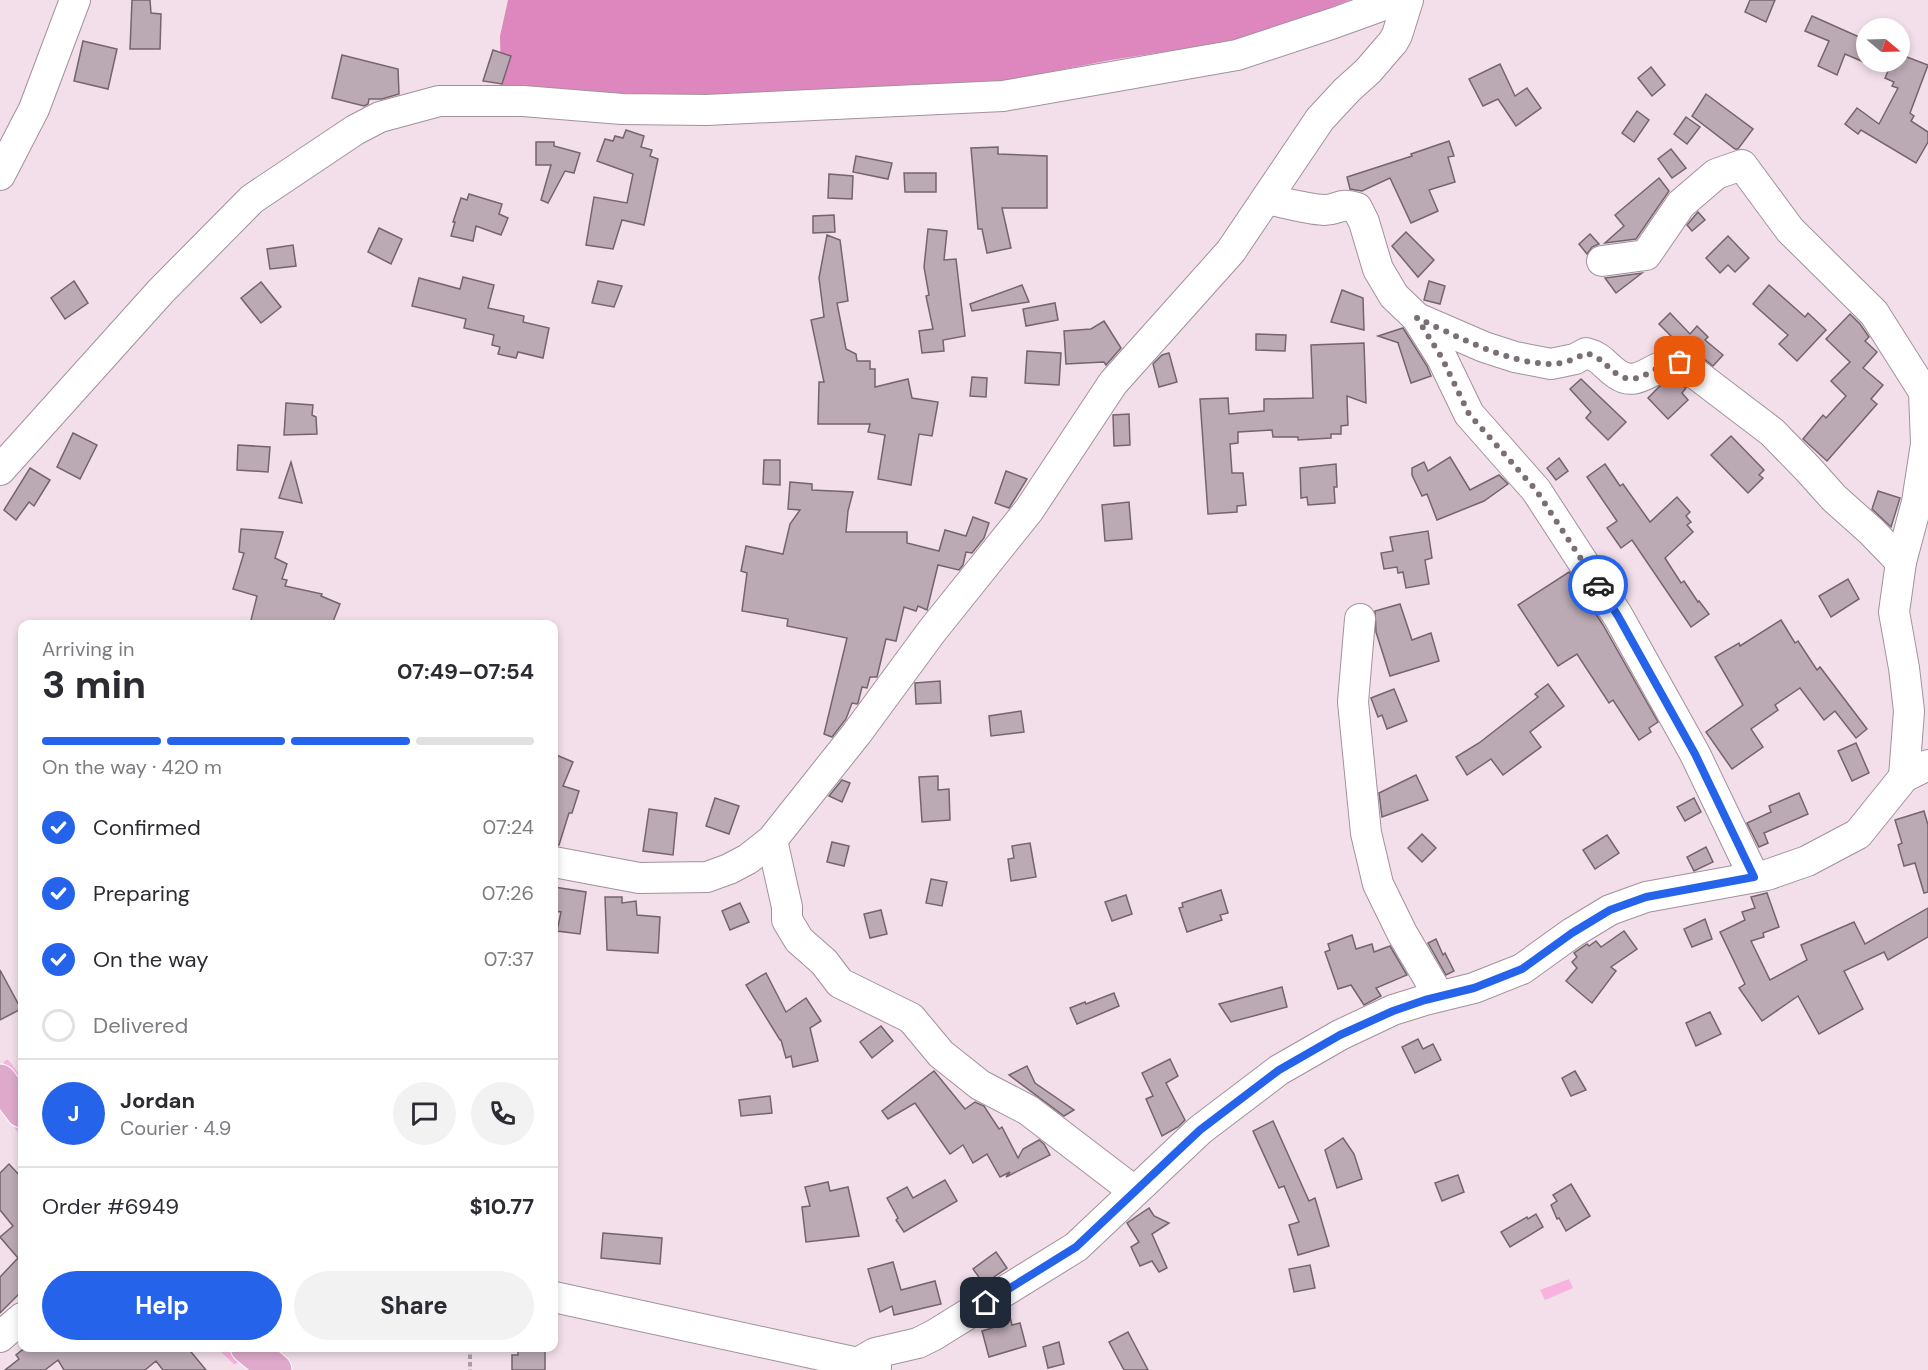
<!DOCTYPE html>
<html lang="en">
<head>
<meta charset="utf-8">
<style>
  body { margin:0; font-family:"DM Sans",sans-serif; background:#f2f2f3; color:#2b2b33; height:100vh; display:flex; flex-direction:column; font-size:22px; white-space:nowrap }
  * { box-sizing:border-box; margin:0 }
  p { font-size:20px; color:#7c7c81 }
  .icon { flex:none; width:33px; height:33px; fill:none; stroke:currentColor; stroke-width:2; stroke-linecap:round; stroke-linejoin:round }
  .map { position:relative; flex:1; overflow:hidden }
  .sheet { position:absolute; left:18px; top:620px; width:540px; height:732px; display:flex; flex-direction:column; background:#fff; border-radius:12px; box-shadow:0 3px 9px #0003 }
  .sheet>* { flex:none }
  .needle { width:39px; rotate:109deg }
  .buttons { position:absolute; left:1856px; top:18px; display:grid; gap:12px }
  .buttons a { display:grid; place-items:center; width:54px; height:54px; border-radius:50%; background:#fff; box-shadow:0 3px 9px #0003; font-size:30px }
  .pin { position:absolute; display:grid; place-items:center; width:51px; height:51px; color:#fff; margin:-26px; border-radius:12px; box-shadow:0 3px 9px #0006 }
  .courier { position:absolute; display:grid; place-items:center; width:60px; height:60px; margin:-30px; border:4px solid #2563eb; border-radius:50%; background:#fff; color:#222; box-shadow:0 2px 8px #0007 }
  .head em { font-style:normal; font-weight:700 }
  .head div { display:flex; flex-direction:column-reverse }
  .head { display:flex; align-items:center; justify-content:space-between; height:102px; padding:0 24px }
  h1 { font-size:39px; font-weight:700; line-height:45px }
  .bar { display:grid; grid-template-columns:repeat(4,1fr); gap:9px 6px; align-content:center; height:72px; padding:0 24px }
  .bar i { height:8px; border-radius:4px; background:#e1e1e2 }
  .bar .on { background:#2563eb }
  .bar p { grid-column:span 4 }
  .line { display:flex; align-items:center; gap:15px; padding:0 24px; border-top:2px solid #e1e1e2 }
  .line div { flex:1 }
  .round { display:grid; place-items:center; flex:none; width:63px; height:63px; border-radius:32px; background:#f2f2f3 }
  ol { padding:0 24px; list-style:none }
  li { display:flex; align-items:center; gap:18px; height:66px }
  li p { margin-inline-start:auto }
  li .icon { padding:6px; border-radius:50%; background:#2563eb; color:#fff; stroke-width:4 }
  li:last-child { color:#7c7c81 }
  li i { width:33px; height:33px; border:3px solid #e1e1e2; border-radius:50% }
  .primary-button { display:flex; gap:12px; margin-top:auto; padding:12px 24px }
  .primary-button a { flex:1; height:69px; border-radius:36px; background:#2563eb; color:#fff; font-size:24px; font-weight:700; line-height:69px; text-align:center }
  .primary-button a+a { background:#f2f2f3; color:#2b2b33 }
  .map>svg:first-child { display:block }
</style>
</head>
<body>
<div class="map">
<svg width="1928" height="1370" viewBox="0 0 1928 1370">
  <rect width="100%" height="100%" fill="#f2dfea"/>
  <polygon fill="#dd87be" points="508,0 1350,0 1255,38 1111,60 995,83 713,98 501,87 500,36"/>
  <polygon fill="#f9b2de" points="1569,1279 1573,1288 1545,1300 1540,1290"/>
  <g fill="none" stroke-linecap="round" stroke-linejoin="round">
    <g stroke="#f9b2de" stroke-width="6">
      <polyline points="7,1063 22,1083"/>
      <polyline points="13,1120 22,1133"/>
      <polyline points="220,1347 235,1361"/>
    </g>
  </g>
  <g fill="#bba9b3" stroke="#74646d" stroke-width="1.5">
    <polygon points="132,0 150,0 151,13 161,14 160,49 130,49"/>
    <polygon points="1750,0 1775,0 1766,22 1745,12"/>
    <polygon points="1812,16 1866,40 1866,63 1845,54 1837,75 1818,66 1829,41 1805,31"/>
    <polygon points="83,41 117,49 108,89 74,81"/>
    <polygon points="493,50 511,56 502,84 483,81"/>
    <polygon points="1899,54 1928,65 1910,113 1914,116 1911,121 1928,132 1928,142 1916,163 1861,130 1858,134 1845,124 1857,108 1879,124 1898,88 1892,86 1894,82 1885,78 1892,62 1899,62"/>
    <polygon points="342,55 398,69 399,94 382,99 369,99 368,104 364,106 332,98"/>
    <polygon points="1500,64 1515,96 1527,88 1541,108 1516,126 1498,99 1483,106 1469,79"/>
    <polygon points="1651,67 1665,85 1652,96 1638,78"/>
    <polygon points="1706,94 1753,129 1738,149 1735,149 1692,116"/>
    <polygon points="1637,111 1649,120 1634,142 1622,133"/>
    <polygon points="1686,117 1700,127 1687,144 1674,134"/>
    <polygon points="626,130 644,136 641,147 652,150 650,156 658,159 644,225 622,220 613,249 586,245 594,197 627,203 633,174 597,161 605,139 613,141 615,136 623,138"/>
    <polygon points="1449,141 1454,156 1448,157 1455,182 1429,190 1438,211 1411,223 1390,178 1362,191 1350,189 1347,177 1412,156 1411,154"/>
    <polygon points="536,142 554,142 554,146 580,153 574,173 565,171 548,203 541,200 551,165 536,165"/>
    <polygon points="998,147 998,154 1047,156 1047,208 1002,208 1011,248 987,253 982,229 978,229 971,148"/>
    <polygon points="1671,149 1686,168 1672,178 1658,159"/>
    <polygon points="856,156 892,163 888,179 853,172"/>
    <polygon points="904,173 936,173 936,192 905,192"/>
    <polygon points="829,174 853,176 852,199 828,198"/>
    <polygon points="1659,178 1669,191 1636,239 1605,243 1624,226 1615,215"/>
    <polygon points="469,194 502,204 499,214 508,218 501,235 476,226 473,241 451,236 455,222 453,222 461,198 467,200"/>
    <polygon points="1698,212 1705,220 1692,231 1687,225"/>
    <polygon points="834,215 835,232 813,233 813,216"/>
    <polygon points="379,228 402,239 391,264 368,252"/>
    <polygon points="928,229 947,231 944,260 956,259 965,336 943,340 944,351 922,353 919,331 933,329 926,296 929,295 924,267"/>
    <polygon points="1406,232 1434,260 1418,277 1392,246"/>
    <polygon points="1590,234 1599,244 1592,247 1587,254 1579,244"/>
    <polygon points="827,235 840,240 848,301 837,303 846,349 856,354 857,361 870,361 870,369 875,369 875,387 908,379 912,398 938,402 932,436 919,434 911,485 878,479 885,435 868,432 870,424 818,424 819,382 824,382 811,320 824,317 819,278"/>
    <polygon points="1728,236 1749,258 1735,272 1728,265 1720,273 1706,258"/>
    <polygon points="293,245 296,266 270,269 267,249"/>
    <polygon points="1642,273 1616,293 1605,278"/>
    <polygon points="463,277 494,285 488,308 524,316 523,322 549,328 543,358 518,352 516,358 498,354 500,347 492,345 494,335 464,328 466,319 412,306 419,278 460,289"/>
    <polygon points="74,281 88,303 65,319 51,298"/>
    <polygon points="598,281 622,286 614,307 592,303"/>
    <polygon points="1429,281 1445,286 1440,304 1424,300"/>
    <polygon points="261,282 281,307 261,323 241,298"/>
    <polygon points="1022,285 1029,302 972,311 970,304"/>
    <polygon points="1769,285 1805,317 1808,313 1826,330 1797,361 1779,344 1788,335 1753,304"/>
    <polygon points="1342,290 1363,298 1364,330 1331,322"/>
    <polygon points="1055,303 1058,320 1026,326 1023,309"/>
    <polygon points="1670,313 1690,334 1697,326 1708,337 1705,340 1723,355 1713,366 1690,348 1680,345 1659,324"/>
    <polygon points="1850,314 1860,324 1869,337 1865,341 1877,352 1863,368 1883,385 1871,399 1877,404 1827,461 1803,439 1823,415 1826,418 1846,396 1831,381 1850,362 1826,339"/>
    <polygon points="1104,321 1121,348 1106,365 1104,362 1066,364 1064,331 1091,329"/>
    <polygon points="1403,328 1427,366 1431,376 1411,383 1398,343 1399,343 1378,336"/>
    <polygon points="1256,334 1286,335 1285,351 1256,350"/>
    <polygon points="1364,343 1366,403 1347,396 1348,425 1341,426 1341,434 1331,434 1331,438 1298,440 1298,437 1273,437 1272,430 1238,432 1238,443 1230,444 1232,473 1243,473 1246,505 1237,506 1237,512 1208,514 1200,399 1228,398 1229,414 1264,411 1264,399 1313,398 1311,345"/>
    <polygon points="1027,351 1061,353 1059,385 1025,383"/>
    <polygon points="1169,353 1177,382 1159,387 1153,364 1162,355"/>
    <polygon points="972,377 987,378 986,397 970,396"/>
    <polygon points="1581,379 1626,422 1608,440 1586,418 1591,412 1570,389"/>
    <polygon points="1674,380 1686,388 1682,393 1688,400 1668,419 1648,398 1660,386"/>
    <polygon points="286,403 313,405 312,415 316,417 317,434 284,435"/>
    <polygon points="1129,414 1130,445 1114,446 1113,415"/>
    <polygon points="73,433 97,445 80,479 57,467"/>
    <polygon points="1731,436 1764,470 1759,475 1763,478 1748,493 1711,455"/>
    <polygon points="238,445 270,447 268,472 237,470"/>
    <polygon points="1450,457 1470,490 1499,475 1508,484 1484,501 1437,520 1427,494 1422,496 1412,475 1412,468 1424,462 1428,471"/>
    <polygon points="1559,458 1568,471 1556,480 1547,468"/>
    <polygon points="764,460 780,460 780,485 763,484"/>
    <polygon points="291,462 302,503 279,498"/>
    <polygon points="1336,464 1337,487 1334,487 1335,503 1308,505 1307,497 1301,498 1300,468"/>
    <polygon points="1605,464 1620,486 1623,484 1650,522 1677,497 1690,512 1686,516 1691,522 1687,525 1693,532 1665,558 1681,583 1684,581 1698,602 1699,601 1709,614 1691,627 1632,540 1621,548 1607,528 1617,521 1587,477"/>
    <polygon points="30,468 50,480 34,506 29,502 16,520 4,510"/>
    <polygon points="1006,471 1027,479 1009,508 995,503"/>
    <polygon points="790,482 812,484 812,490 853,492 848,511 846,532 907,532 907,543 939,551 945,530 966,536 973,517 989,523 984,538 972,553 966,552 963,565 959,570 938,565 927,610 918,606 916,611 904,607 896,641 886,639 877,677 870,677 867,688 862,687 858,703 857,704 852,703 846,719 832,737 824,734 847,638 787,626 788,619 742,611 747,573 741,571 746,546 783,554 790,524 800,510 788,509"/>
    <polygon points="1878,491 1900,498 1891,527 1872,509"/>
    <polygon points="1129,502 1132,539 1105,541 1102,505"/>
    <polygon points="241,529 283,532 275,558 287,564 282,579 287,580 285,586 322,594 321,596 340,604 332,624 250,624 257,596 233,589 244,553 239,552"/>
    <polygon points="1428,531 1432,558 1425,560 1429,584 1406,588 1403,572 1398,573 1397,567 1384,569 1381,553 1393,551 1390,537"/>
    <polygon points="1569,572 1603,625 1658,722 1649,728 1651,732 1639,740 1613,700 1609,703 1577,654 1558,666 1518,605"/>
    <polygon points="1848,579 1859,599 1831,617 1819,596"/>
    <polygon points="1400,604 1412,640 1431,633 1439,661 1390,676 1376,632 1375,611"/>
    <polygon points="1781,620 1795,643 1798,641 1817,670 1820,667 1867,729 1856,738 1835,711 1824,720 1800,688 1775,705 1778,710 1751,729 1763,747 1732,769 1706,732 1743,705 1715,657 1739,643 1740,646"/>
    <polygon points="940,681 941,703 916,704 915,683"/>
    <polygon points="1548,684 1564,706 1530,732 1541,747 1503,775 1491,759 1467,775 1456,757 1479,743 1538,697 1535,694"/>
    <polygon points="1394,689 1407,721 1387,729 1382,715 1378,717 1371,698"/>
    <polygon points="1021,711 1024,732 991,736 989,716"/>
    <polygon points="1856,743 1869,773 1852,781 1838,751"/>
    <polygon points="554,754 573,762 563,786 579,791 572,813 569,813 559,845 554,845"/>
    <polygon points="1416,775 1428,800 1382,817 1379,793"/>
    <polygon points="938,776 938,790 949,789 950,820 922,822 919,777"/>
    <polygon points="842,780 850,783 842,802 829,796"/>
    <polygon points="1799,793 1808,814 1764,833 1768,843 1759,847 1747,823 1771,812 1769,806"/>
    <polygon points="715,798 739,806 729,834 706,826"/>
    <polygon points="1694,798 1701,812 1685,821 1677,807"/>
    <polygon points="649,809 677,813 673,855 643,851"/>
    <polygon points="1924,811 1928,825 1928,892 1924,893 1915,863 1904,866 1898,845 1902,843 1895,820"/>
    <polygon points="1422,834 1436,848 1422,862 1408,848"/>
    <polygon points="1607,835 1619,853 1595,869 1583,850"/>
    <polygon points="832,842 849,846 844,866 827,862"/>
    <polygon points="1030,843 1036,877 1011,881 1008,859 1014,858 1012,846"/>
    <polygon points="1706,847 1713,862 1694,871 1687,857"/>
    <polygon points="931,879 947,882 942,906 926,903"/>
    <polygon points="554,887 586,892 580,934 557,931 561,912 554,911"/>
    <polygon points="1221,890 1228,913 1220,915 1222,920 1187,932 1179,908 1183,907 1182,903"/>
    <polygon points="1767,893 1779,927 1763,933 1764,937 1751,941 1770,980 1807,960 1801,945 1854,922 1865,944 1928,908 1928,937 1888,960 1884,952 1844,971 1863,1009 1819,1034 1798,996 1762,1021 1739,988 1745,984 1720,932 1745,920 1742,912 1755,908 1751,897"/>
    <polygon points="1126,895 1132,914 1112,921 1105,902"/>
    <polygon points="605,897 622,897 622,903 636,901 637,915 660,917 658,953 607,950"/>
    <polygon points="740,903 749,922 730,930 722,911"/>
    <polygon points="881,910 887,934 870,938 864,914"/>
    <polygon points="1705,919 1712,939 1692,947 1684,929"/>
    <polygon points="1624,931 1637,949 1611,967 1616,971 1592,1003 1566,981 1577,968 1572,962 1577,957 1574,953 1587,944 1589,946 1596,941 1601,947"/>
    <polygon points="1352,935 1356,949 1372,944 1374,952 1390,946 1407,975 1376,988 1381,996 1364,1005 1351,985 1338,989 1325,952 1330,950 1328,944"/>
    <polygon points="1436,939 1443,955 1445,953 1454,971 1446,975 1428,943"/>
    <polygon points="0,970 21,1009 0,1020"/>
    <polygon points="766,973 786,1012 806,998 821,1021 810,1028 818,1061 793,1067 791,1056 786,1058 781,1040 780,1040 746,985"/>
    <polygon points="1282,987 1287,1007 1231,1022 1219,1004"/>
    <polygon points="1114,993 1119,1006 1077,1024 1070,1008 1085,1002 1086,1004"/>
    <polygon points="1710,1012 1721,1034 1696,1046 1686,1023"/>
    <polygon points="881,1026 893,1041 872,1058 860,1042"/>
    <polygon points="1418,1039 1423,1049 1433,1044 1441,1060 1415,1073 1402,1047"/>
    <polygon points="1170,1059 1178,1076 1166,1083 1185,1120 1178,1127 1162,1136 1146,1099 1153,1096 1142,1073"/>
    <polygon points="1027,1066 1035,1083 1074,1110 1064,1116 1009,1075"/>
    <polygon points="934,1071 965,1109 975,1102 984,1106 999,1129 1002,1127 1018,1158 1023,1149 1039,1140 1044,1144 1050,1155 1006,1177 1010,1172 1000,1177 987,1154 973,1163 963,1145 950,1154 915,1103 888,1119 882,1111"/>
    <polygon points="1575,1071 1586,1090 1571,1096 1562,1078"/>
    <polygon points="770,1096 772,1113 741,1116 739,1100"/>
    <polygon points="1273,1121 1309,1201 1315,1198 1329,1246 1298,1255 1289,1225 1299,1222 1284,1186 1279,1188 1253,1131"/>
    <polygon points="1343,1138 1354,1154 1362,1179 1337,1188 1325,1150"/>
    <polygon points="9,1164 22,1178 22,1291 0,1313 0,1277 18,1258 0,1237 13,1226 0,1210 0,1173"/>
    <polygon points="1458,1175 1464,1192 1442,1201 1435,1183"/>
    <polygon points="945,1180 957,1201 904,1232 896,1220 898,1218 887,1198 907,1187 913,1198"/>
    <polygon points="828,1182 830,1191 848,1187 859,1236 806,1242 802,1207 810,1206 805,1187"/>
    <polygon points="1571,1184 1590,1216 1566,1231 1559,1218 1557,1219 1551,1205 1557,1201 1553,1195"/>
    <polygon points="1149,1208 1154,1216 1169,1223 1152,1234 1167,1268 1159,1272 1152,1261 1140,1266 1131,1247 1139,1242 1127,1223"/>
    <polygon points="1536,1214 1543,1227 1510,1247 1501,1232 1527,1217 1528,1219"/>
    <polygon points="603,1233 662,1238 660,1264 601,1258"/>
    <polygon points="996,1252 1007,1268 984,1284 973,1269"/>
    <polygon points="893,1262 901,1290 935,1281 941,1304 894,1315 892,1306 880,1312 868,1269"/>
    <polygon points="1310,1265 1315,1288 1294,1292 1289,1269"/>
    <polygon points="1010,1317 1012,1325 1020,1323 1026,1346 989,1357 982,1331 992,1328 991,1322"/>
    <polygon points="1128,1332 1148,1370 1124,1370 1109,1342"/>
    <polygon points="1059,1342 1064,1364 1048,1368 1043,1347"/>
    <polygon points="26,1347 187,1347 206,1370 163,1370 156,1361 145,1370 64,1370 58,1360 45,1370 5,1370 19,1359 16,1355"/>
    <polygon points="518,1347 538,1347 538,1349 545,1349 545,1370 512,1370 512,1355 518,1355"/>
  </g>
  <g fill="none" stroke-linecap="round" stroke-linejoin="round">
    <defs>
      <g id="minor">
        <polyline points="0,175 34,109 75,0"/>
        <path d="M1267 199C1286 203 1305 209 1324 210 1339 210 1339 202 1357 208L1364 222 1378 269 1394 296 1417 318 1484 347 1515 357 1551 364 1575 359 1586 353C1602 357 1605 366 1617 374 1635 387 1649 370 1666 365 1670 363 1675 363 1680 362L1772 432 1808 469 1834 498 1871 531 1901 562"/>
        <polyline points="1602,261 1646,255 1681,204 1716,174 1742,165 1790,230 1874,313 1924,392 1926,444 1917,502 1901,562 1894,612 1904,668 1909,711 1904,777"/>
        <polyline points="1417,318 1442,358 1469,414 1536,490 1618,616 1695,754 1754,877"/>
        <polyline points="0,470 161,291 252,199 355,130 380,117 439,101 523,101 622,109 706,110 1003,96 1237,55 1334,23 1381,6 1389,0"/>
        <polyline points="1360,619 1353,702 1366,833 1378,884 1402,933 1439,996"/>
        <polyline points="772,840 787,907 787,920 799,940 824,962 840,983 911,1018 941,1054 980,1085 1028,1110 1134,1191"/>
        <polyline points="554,862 639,878 707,877 729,869 748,859 772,840 857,733 932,631 1029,510 1113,383 1231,251 1320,119 1347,90 1368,71 1393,42 1397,35 1408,0"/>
        <polyline points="554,1297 876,1367"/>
        <polyline points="0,1337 22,1318"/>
        <polyline points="858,1363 875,1353 918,1343 934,1335 1076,1247 1200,1130 1279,1070 1340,1035 1393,1010 1425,1000 1474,988 1522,969 1572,933 1610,910 1646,897 1767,875 1807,861 1858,834 1904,777 1928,765"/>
      </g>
      <g id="major">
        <polyline points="0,1081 22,1111"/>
        <polyline points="247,1347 275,1370"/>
      </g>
    </defs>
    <use href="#minor" stroke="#a2919b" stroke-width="32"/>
    <use href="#major" stroke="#fff" stroke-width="35"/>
    <polyline stroke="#ab9da5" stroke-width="4" stroke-dasharray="4.5 3" stroke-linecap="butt" points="470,1347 470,1370"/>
    <use href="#minor" stroke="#fff" stroke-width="30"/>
    <use href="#major" stroke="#dfa9cc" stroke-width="33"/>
  </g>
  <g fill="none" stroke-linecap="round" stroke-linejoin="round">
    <path stroke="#7a6f76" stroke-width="6" stroke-dasharray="0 10.8" d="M1598 585 1536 490 1469 414 1442 358 1417 318C1457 336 1506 363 1550 364 1563 364 1575 359 1586 353 1603 358 1605 366 1617 374 1635 387 1649 370 1666 365 1670 363 1675 363 1680 362"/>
    <polyline stroke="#2563eb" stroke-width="8" points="986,1303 1076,1247 1200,1130 1279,1070 1340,1035 1393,1011 1425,1000 1474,988 1522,969 1572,933 1610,910 1646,897 1754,877 1695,754 1618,616 1598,585"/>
  </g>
</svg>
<div class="buttons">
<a><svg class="needle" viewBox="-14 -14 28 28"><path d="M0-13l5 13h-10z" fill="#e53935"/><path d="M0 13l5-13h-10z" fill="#7c7c81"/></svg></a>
</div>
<div class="pin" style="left:1680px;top:362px;background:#ea580c"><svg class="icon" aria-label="bag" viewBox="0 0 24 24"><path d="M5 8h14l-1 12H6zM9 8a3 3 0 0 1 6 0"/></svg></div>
<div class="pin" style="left:986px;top:1303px;background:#1f2937"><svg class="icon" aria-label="home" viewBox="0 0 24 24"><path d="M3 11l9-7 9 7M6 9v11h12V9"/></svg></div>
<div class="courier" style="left:1598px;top:585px"><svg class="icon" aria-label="car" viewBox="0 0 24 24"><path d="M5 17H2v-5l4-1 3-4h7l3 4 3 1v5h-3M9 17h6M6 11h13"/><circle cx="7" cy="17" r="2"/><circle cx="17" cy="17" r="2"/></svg></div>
<section class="sheet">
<div class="head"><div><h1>3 min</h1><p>Arriving in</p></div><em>07:49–07:54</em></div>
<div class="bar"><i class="on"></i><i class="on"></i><i class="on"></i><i></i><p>On the way · 420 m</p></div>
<ol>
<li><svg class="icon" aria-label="check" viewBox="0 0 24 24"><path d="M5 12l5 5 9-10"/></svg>Confirmed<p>07:24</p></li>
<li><svg class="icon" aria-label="check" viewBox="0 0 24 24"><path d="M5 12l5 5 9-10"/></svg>Preparing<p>07:26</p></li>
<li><svg class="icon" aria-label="check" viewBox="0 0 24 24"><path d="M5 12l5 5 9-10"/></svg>On the way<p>07:37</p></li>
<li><i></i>Delivered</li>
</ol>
<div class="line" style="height:108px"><b class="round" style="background:#2563eb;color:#fff">J</b><div><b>Jordan</b><p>Courier · 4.9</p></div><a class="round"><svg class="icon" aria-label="chat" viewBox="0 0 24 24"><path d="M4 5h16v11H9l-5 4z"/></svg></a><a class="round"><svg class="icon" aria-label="phone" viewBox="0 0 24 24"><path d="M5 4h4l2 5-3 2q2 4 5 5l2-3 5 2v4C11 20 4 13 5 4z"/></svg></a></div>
<div class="line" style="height:78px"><div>Order #6949</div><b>$10.77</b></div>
<div class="primary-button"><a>Help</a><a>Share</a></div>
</section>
</div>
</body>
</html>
